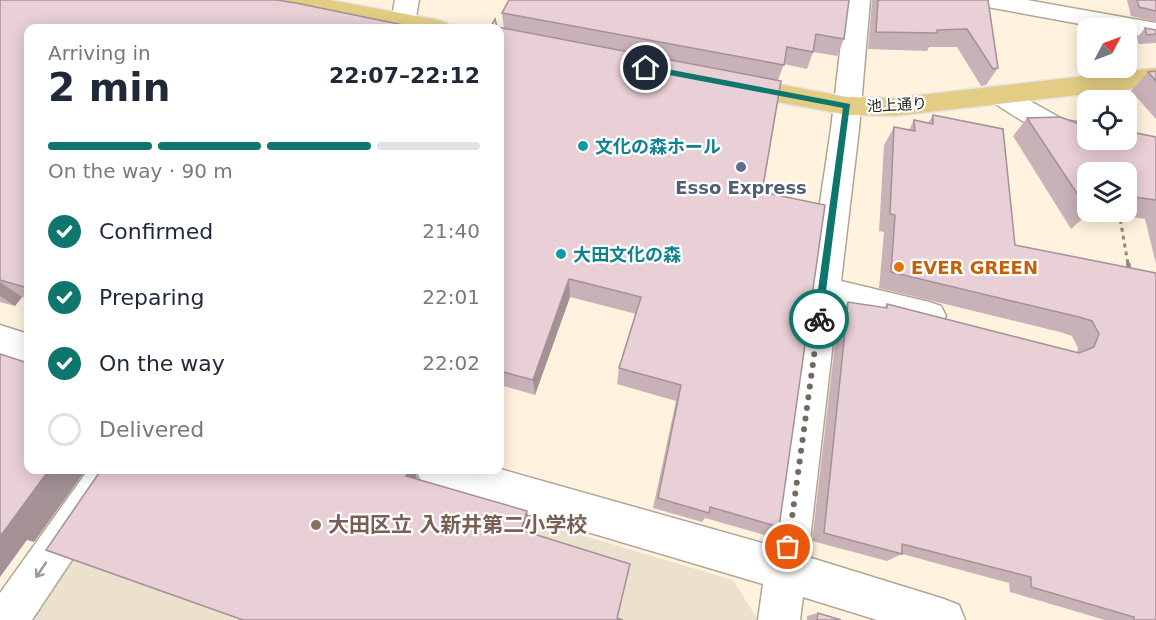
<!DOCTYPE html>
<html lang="en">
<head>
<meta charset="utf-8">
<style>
  body { margin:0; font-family:"DejaVu Sans","Noto Sans JP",sans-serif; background:#f2f2f3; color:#1f2937; height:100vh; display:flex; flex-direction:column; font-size:22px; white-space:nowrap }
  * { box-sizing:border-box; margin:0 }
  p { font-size:20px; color:#747a83 }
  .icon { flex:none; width:33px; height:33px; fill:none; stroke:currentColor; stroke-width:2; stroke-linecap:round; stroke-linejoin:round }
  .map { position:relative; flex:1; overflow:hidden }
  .sheet { position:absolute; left:24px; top:24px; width:480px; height:450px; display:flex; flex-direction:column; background:#fff; border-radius:12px; box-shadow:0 3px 15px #0003 }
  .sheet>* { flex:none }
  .needle { width:39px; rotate:49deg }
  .controls { position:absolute; left:1077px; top:18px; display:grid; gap:12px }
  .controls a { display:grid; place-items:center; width:60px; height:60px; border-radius:12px; background:#fff; box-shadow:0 3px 15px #0003; font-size:30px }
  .pin { position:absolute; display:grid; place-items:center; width:51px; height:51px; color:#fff; margin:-26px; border:3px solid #fff; border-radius:50%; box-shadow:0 2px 6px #0007 }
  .courier { position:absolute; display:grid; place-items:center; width:60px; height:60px; margin:-30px; border:4px solid #0f766e; border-radius:50%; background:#fff; color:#222; box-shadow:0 2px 8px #0007 }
  .overview em { font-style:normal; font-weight:600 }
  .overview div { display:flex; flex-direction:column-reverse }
  .overview { display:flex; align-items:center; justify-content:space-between; height:102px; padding:0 24px }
  h1 { font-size:39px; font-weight:600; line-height:45px }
  .bar { display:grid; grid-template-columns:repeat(4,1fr); gap:9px 6px; align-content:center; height:72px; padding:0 24px }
  .bar i { height:8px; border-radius:4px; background:#e0e1e3 }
  .bar .current { background:#0f766e }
  .bar p { grid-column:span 4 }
  ol { padding:0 24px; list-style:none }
  li { display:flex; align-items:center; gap:18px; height:66px }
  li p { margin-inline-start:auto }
  li .icon { padding:6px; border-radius:50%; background:#0f766e; color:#fff; stroke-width:4 }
  li:last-child { color:#747a83 }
  li i { width:33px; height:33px; border:3px solid #e0e1e3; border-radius:50% }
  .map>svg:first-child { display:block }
</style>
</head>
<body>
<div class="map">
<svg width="1156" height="620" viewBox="0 0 1156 620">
  <rect width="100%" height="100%" fill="#fff2de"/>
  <polygon fill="#ece1cd" points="122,470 362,470 733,580 758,620 22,620"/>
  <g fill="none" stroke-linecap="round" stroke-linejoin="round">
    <defs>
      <g id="minor">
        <polygon points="395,0 419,0 414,28 390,28"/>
        <polygon points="846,0 870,0 859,129 841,281 929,302 941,306 946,316 941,326 929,330 837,307 808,557 944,599 959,605 965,620 877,620 803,597 800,620 758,620 763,584 422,483 416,470 500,469 769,545 831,129"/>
        <polygon points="976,0 1027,0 1156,23 1156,39 1126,33 1126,28 1102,28 988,7 980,5"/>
        <path d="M1000 86 1009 89 1064 120 1088 124V140H1099C1070 157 1015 116 991 101L987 95 991 89Z"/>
        <polygon points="0,325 28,334 28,364 0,355"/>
        <polygon points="88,470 129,470 123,483 32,620 0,620 0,593"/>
      </g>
      <g id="major">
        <polygon points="280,0 330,0 438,20 447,23 450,28 402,28 292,7 284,5"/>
        <polygon points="1156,68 1156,86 894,116 847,115 736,94 727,91 723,85 727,79 736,76 847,97 894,98"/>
      </g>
    </defs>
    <use href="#minor" stroke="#b2a693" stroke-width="3"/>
    <use href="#major" stroke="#e5e4e4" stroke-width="3"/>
    <polyline stroke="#91887b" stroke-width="3" stroke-dasharray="4 4" stroke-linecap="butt" points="1119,212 1128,264"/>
    <polyline stroke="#91887b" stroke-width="4.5" stroke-dasharray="5 5" stroke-linecap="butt" points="1128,263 1130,273"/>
    <use href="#minor" fill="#fff" fill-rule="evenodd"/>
    <use href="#major" fill="#e3cd85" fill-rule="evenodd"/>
  </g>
  <g fill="#c8b2b8">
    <polygon points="0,0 28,28 28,299 22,297 15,306 0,302"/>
    <polygon points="849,0 844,39 837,56 813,52 807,69 784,64 778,80 762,192 779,527 768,536 705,518 702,522 653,508 676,401 617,384 619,368 636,314 570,297 535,395 500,385 500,28 497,27 504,29 502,13"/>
    <polygon points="872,0 988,0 998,68 986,85 981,86 957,47 929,47 927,51 868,49"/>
    <polygon points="1127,0 1156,0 1156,22 1131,16"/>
    <polygon points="1145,28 1156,30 1156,43 1139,44 1137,38"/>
    <polygon points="1156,71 1156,119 1131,91 1148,72"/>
    <polygon points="933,115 1015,245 1156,273 1156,620 1105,620 1010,592 1009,583 902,554 887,561 812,541 838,317 848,302 884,308 887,304 1077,352 1078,348 1072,336 1060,332 879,288 884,232 879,231 884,145 894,127 909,130 914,120 928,123"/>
    <polygon points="1027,118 1156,137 1156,264 1145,219 1100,212 1126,212 1126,172 1088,172 1088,212 1090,212 1071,229 1013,136"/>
    <polygon points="818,613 841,620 807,620 807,616"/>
  </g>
  <g fill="#a39196">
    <polygon points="569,279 570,297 535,395 533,380"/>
    <polygon points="0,282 22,297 15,306 0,296"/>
    <polygon points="49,470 86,470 34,542 27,540 0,577 0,533"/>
    <polygon points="409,470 414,470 418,480 406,476"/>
    <polygon points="527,511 529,521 524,538 521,530"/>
  </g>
  <g fill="#e9cfd6" stroke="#a39196" stroke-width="1.5">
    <polygon points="0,0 277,0 296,3 418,28 28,28 28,288 0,280"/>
    <polygon points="509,0 849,0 844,39 816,34 813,52 787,47 784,65 502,13"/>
    <polygon points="878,0 988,0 998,68 993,69 967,29 937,30 937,33 876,32"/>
    <polygon points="1137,0 1156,0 1156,11 1139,7"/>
    <polygon points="495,19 497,27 781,81 762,192 825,205 779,527 710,507 709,513 658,498 681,385 619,368 641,297 569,279 533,380 500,371 500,28 490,28"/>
    <polygon points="1145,28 1156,30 1156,34 1147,35"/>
    <polygon points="1156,71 1156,81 1148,72"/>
    <polygon points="933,115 1003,129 1015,245 1156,273 1156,620 1134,620 1134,617 1031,587 1031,577 902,544 902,554 824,533 848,302 887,308 887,304 1079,353 1094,347 1099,334 1092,321 1079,317 891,272 895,215 890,214 894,127 915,131 914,120 933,124"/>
    <polygon points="1060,117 1088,127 1088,140 1126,140 1126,131 1156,137 1156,200 1126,196 1126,172 1088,172 1088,210 1027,118"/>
    <polygon points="0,354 28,363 28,470 49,470 2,534 0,533"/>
    <polygon points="101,470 409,470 406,476 527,511 521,530 630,564 617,618 623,620 243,620 46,550"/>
    <polygon points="818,613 841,620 817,620"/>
  </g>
  <defs><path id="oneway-shaft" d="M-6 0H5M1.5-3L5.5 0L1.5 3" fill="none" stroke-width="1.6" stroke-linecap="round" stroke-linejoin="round" transform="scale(1.5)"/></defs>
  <use stroke="#9d9b98" href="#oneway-shaft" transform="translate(41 570) rotate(124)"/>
  <polygon fill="#0f766e" points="646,65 850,104 822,322 815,322 814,319 843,108 643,70 643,66"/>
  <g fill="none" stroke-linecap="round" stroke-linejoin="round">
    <polyline stroke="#726a5f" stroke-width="6" stroke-dasharray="0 10.8" points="788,547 819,319"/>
  </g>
  <g fill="#0f9aa8" stroke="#fff" stroke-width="2">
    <circle cx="583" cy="146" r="6"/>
    <circle cx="561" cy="254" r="6"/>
  </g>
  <circle fill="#5c6f8a" stroke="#fff" stroke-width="2" cx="741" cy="167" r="6"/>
  <circle fill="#e8710a" stroke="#fff" stroke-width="2" cx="899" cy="267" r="6"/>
  <circle fill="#8d6e63" stroke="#fff" stroke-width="2" cx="316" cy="525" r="6"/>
  <g text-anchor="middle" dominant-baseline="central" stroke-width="4.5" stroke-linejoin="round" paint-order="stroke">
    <g font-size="15" fill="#26211a" stroke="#fff">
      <text transform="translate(897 105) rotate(-3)">池上通り</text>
    </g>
    <g font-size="18" font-weight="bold" fill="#0d838f" stroke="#fff" text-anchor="start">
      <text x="595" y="146">文化の森ホール</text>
      <text x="573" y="254">大田文化の森</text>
    </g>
    <g font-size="18" font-weight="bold" fill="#4e5e75" stroke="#fff">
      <text x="741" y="187">Esso Express</text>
    </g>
    <g font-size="18" font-weight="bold" fill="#c56008" stroke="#fff" text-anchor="start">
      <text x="911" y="267">EVER GREEN</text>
    </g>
    <g font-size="21" font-weight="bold" fill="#785e54" stroke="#fff" text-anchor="start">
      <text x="328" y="525">大田区立 入新井第二小学校</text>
    </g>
  </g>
</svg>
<div class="controls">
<a><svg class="needle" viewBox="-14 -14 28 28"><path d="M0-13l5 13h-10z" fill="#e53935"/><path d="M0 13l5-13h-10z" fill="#747a83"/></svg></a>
<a><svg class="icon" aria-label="locate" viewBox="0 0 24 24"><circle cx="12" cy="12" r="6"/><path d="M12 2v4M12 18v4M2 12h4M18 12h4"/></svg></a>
<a><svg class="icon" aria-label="layers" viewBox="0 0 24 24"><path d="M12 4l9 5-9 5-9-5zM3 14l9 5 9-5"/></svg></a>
</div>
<div class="pin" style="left:788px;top:547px;background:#ea580c"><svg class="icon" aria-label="bag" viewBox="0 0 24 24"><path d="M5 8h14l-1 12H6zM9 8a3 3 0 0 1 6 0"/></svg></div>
<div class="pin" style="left:646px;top:68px;background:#1f2937"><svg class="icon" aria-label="home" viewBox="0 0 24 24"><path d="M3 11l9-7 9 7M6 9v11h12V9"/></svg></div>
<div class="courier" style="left:819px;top:319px"><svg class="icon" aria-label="bike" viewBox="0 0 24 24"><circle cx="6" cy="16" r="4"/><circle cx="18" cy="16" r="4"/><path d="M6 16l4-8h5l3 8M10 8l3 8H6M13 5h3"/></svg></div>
<section class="sheet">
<div class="overview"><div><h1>2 min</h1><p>Arriving in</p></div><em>22:07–22:12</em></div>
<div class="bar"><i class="current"></i><i class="current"></i><i class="current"></i><i></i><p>On the way · 90 m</p></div>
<ol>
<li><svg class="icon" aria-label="check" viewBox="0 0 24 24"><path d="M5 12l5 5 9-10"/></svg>Confirmed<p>21:40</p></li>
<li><svg class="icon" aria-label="check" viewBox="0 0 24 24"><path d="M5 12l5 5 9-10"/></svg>Preparing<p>22:01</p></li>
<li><svg class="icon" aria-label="check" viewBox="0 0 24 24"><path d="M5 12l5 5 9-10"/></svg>On the way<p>22:02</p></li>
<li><i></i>Delivered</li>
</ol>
</section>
</div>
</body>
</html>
